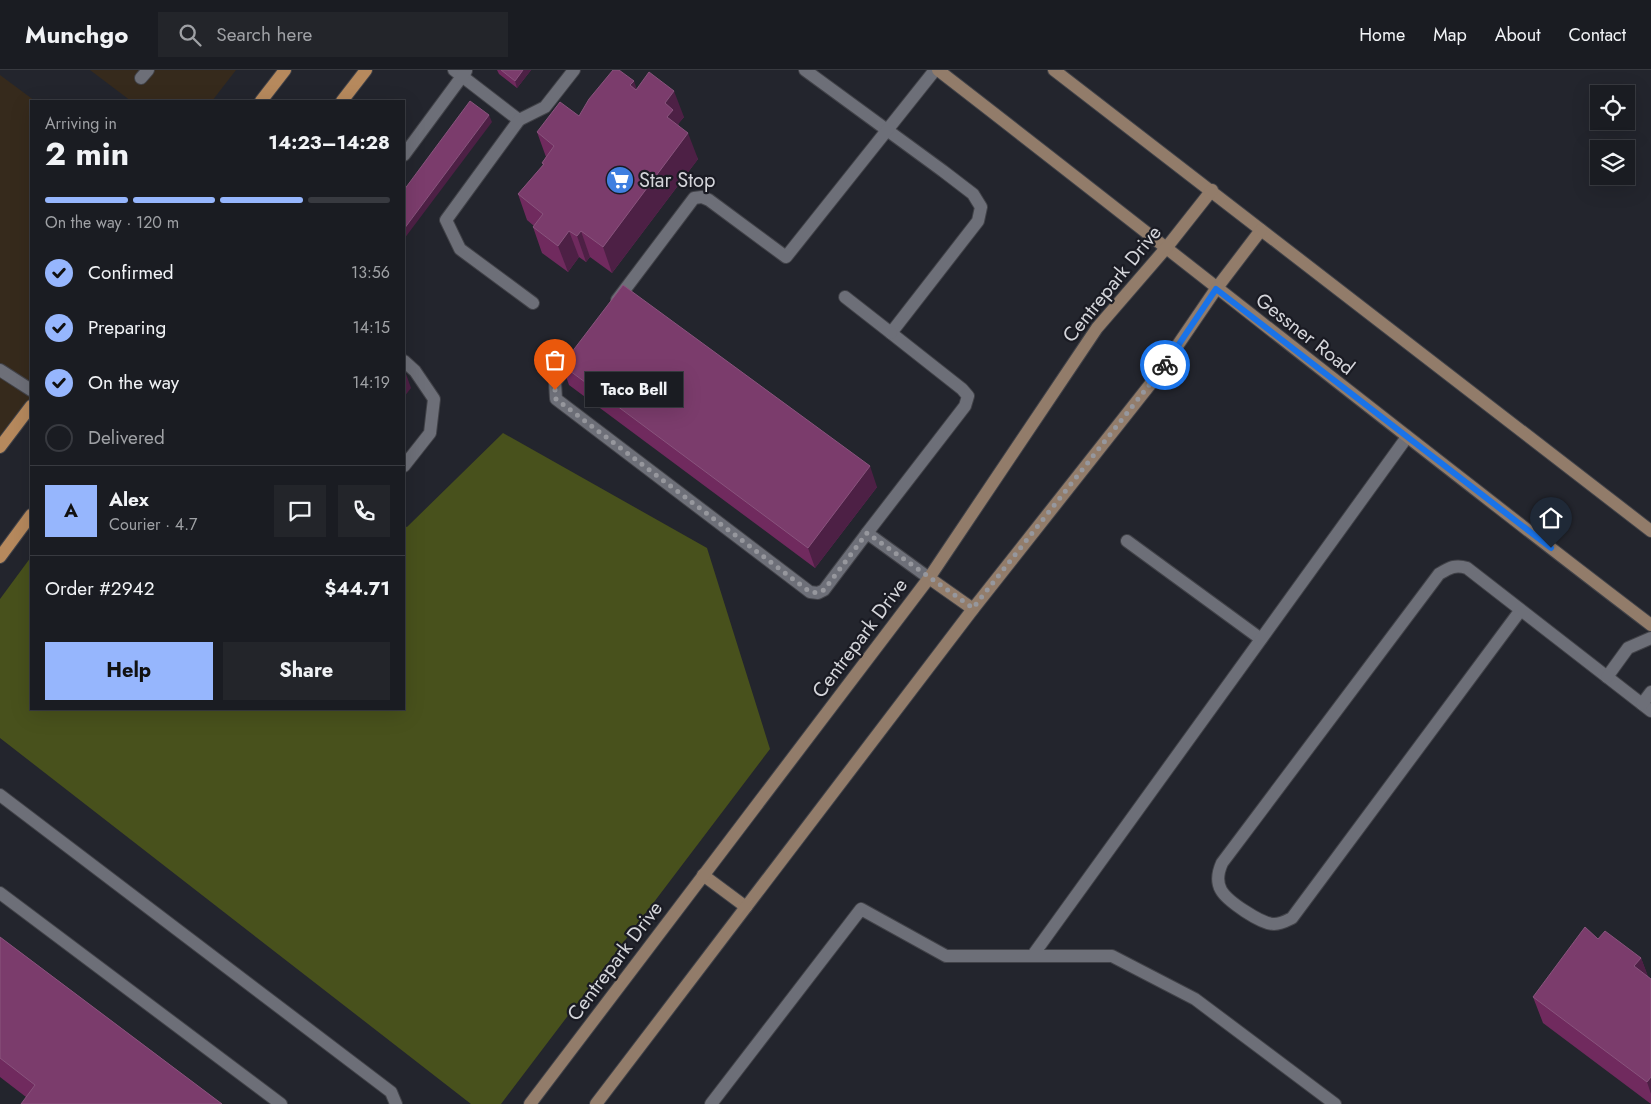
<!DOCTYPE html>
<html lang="en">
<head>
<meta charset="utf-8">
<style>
  body { margin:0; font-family:Jost,sans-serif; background:#23252a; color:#f1f3f6; height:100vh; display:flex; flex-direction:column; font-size:19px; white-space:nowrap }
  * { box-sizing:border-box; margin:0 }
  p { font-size:16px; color:#9fa1a5 }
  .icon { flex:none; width:28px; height:28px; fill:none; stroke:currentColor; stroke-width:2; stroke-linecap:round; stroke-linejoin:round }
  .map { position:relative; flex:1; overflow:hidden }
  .sheet { position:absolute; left:30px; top:30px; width:375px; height:610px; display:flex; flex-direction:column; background:#1a1c22; border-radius:0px; box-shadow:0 5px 20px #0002,0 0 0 1px #383a40 }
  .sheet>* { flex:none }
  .buttons { position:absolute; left:1590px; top:15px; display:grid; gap:10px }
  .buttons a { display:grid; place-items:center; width:45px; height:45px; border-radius:0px; background:#1a1c22; box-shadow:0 5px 20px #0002,0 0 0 1px #383a40; font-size:25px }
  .pin { position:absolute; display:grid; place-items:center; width:42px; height:42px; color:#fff; margin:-51px -21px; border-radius:50% 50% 50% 0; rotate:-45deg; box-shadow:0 0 5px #0007 }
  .pin .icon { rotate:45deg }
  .courier { position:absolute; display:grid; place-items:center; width:50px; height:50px; margin:-25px; border:4px solid #1a73e8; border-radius:50%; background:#fff; color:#222; box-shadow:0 1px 6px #0007 }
  .bubble { position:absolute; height:35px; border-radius:0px; background:#1a1c22; box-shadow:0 5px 20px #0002,0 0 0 1px #383a40; font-size:16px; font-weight:700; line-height:35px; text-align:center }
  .summary em { font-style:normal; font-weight:700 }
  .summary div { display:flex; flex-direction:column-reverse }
  .summary { display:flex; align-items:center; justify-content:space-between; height:85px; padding:0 15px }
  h1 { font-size:32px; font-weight:700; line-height:38px }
  .bar { display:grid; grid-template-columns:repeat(4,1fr); gap:8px 5px; align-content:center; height:60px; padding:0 15px }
  .bar i { height:6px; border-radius:4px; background:#383a40 }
  .bar .on { background:#96b6fd }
  .bar p { grid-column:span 4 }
  .line { display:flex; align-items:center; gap:12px; padding:0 15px; border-top:1px solid #383a40 }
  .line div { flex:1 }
  .round { display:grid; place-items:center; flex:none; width:52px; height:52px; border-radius:0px; background:#23252a }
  ol { padding:0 15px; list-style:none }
  li { display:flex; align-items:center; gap:15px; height:55px }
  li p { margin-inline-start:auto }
  li .icon { padding:5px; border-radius:50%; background:#96b6fd; color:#111; stroke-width:4 }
  li:last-child { color:#9fa1a5 }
  li i { width:28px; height:28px; border:2px solid #383a40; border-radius:50% }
  .primary-button { display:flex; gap:10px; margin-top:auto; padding:10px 15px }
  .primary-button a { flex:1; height:58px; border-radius:0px; background:#96b6fd; color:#111; font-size:20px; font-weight:700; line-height:58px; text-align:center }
  .primary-button a+a { background:#23252a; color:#f1f3f6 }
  header { display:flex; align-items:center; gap:30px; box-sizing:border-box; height:70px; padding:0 25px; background:#1a1c22; border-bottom:1px solid #383a40 }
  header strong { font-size:24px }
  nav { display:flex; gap:28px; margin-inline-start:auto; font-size:18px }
  .search { width:350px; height:45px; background:#23252a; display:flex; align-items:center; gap:12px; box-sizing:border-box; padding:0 18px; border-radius:0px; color:#9fa1a5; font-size:19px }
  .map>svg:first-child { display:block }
</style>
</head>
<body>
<header>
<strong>Munchgo</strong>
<div class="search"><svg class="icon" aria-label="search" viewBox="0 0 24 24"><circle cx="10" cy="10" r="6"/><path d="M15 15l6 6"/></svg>Search here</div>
<nav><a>Home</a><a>Map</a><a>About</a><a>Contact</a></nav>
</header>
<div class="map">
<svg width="1651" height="1034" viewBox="0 0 1651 1034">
  <rect width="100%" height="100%" fill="#23252d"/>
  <g fill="#362a1c">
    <polygon points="90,0 236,0 212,31 131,31"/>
    <polygon points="0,5 35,31 31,31 31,336 0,377"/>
  </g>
  <polygon fill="#48511c" points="503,363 707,478 770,679 501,1034 471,1034 0,668 0,529 31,487 31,639 404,639 404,456 407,457"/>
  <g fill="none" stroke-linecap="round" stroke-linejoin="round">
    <defs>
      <g id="lane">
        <polyline points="454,0 519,50 545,37 574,0"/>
        <polyline points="805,0 943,101 973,124 981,137 978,151 891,263 962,319 968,326 965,336 867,463"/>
        <polyline points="141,8 148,0"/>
        <polyline points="519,50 446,150 460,179 533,233"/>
        <polyline points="404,85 466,1"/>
        <polyline points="845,227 891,263"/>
        <polyline points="617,230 694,128 702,127 709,130 786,187 935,0"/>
        <polyline points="573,288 555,312 556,329 810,522 818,523 824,520 867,463 929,508"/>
        <polyline points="404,291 415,301 434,329 430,363 404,396"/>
        <polyline points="0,300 31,320"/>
        <polyline points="1127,471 1261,569"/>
        <path d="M1520 541 1292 848C1286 851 1281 854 1274 854 1261 854 1227 831 1221 820 1216 811 1218 802 1222 793L1439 504C1449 498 1455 494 1467 498L1651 641"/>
        <polyline points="1607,607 1628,578 1651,568"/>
        <polyline points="1642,634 1651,622"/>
        <polyline points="0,725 391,1022 396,1034"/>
        <polyline points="0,823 281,1034"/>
        <polyline points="1033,885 1407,367"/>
        <polyline points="711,1034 861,839 946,886 1112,886 1195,929 1335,1034"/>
      </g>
      <g id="secondary">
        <path d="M938 0C1176 184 1411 372 1651 555"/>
        <polyline points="1054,0 1651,461"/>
        <polyline points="929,508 973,539"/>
        <polyline points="703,805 746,837"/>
        <polyline points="530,1034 929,508 1097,258 1167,177 1212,120"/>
        <polyline points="596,1034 973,539 1156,307 1216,219 1261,160"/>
      </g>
      <g id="primary">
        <polyline points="261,31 285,0"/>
        <polyline points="342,31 366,0"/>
        <polyline points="0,377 31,336"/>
        <polyline points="0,487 31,445"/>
      </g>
    </defs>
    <use href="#lane" stroke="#414248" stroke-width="14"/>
    <use href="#secondary" stroke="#414248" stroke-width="14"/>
    <use href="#primary" stroke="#414248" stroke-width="14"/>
    <use href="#lane" stroke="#6d6f78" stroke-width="12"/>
    <use href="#secondary" stroke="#927c6a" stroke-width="12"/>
    <use href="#primary" stroke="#b6895d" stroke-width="12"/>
  </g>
  <g fill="#702a5e">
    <polygon points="497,0 531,0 517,18 499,4"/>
    <polygon points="636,19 684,47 678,54 698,89 612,203 590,187 586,192 579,187 568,202 542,183 533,157 534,156 527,150 518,124 543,95 542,93 546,87 537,62 579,46"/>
    <polygon points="562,295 877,417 815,498 569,315"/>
    <polygon points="0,867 222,1034 26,1027 0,1007"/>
    <polygon points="1598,869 1641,888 1648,907 1651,909 1651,1034 1543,953 1533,927"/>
  </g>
  <g fill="#4d2045">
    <polygon points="523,0 531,0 517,18 515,11"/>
    <polygon points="634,11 643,37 630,15"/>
    <polygon points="674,21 684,47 678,54 682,66 667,47 665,33"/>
    <polygon points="489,45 492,52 404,169 404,159"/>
    <polygon points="688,63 698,89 612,203 603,177"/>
    <polygon points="569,161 579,187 568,202 558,176"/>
    <polygon points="581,161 590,187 586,192 577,166"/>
    <polygon points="406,304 411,318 404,327 404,306"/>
    <polygon points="870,396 877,417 815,498 808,478"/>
    <polygon points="1641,888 1651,914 1634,896"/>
    <polygon points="1651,1007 1651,1024 1647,1012"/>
  </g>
  <g fill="#7b3c6c" stroke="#89547d">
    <polygon points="501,0 523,0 515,11"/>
    <polygon points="613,0 619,0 634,11 630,15 636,20 649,2 674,21 665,33 673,40 667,47 688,63 603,177 581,161 577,166 569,161 558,176 533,157 543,144 518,124 544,94 542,93 554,76 537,62 560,32 579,46 589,29"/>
    <polygon points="470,31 489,45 404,159 404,120"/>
    <polygon points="623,215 870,396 808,478 562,295"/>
    <polygon points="1585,857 1598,869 1605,861 1641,888 1634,896 1651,909 1651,1007 1647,1012 1533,927"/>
    <polygon points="0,867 222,1034 21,1034 35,1015 0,988"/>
  </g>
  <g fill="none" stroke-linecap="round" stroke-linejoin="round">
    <polyline stroke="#96979d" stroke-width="5" stroke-dasharray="0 9" points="555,320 556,329 810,522 818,523 824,520 867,463 973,538 1165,295"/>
    <polyline stroke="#1a73e8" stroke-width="6" points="1165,295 1216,219 1551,478"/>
  </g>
  <defs>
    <symbol id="supermarket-disc" viewBox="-11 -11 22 22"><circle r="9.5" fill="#3f7fe0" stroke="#1a1b23"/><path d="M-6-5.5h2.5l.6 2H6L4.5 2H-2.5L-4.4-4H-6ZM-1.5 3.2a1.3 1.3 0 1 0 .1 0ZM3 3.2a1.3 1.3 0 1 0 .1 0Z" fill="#fff"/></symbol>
  </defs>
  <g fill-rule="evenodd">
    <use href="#supermarket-disc" x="604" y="94" width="32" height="32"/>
  </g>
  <g text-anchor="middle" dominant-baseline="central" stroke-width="4.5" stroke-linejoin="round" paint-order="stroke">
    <g font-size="20" fill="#d4d5da" stroke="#1a1b23" text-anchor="start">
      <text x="639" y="110">Star Stop</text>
    </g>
    <g font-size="20" fill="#d4d5da" stroke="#1a1b23">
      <text transform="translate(1112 214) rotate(-51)">Centrepark Drive</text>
      <text transform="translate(1305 264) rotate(38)">Gessner Road</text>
      <text transform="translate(860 568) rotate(-53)">Centrepark Drive</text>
      <text transform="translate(615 891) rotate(-53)">Centrepark Drive</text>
    </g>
  </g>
</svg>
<div class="buttons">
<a><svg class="icon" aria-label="locate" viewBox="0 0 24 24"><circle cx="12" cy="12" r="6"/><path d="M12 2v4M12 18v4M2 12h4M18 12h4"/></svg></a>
<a><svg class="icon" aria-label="layers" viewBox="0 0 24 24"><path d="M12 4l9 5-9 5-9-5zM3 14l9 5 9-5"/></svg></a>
</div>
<div class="pin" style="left:555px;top:320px;background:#ea580c"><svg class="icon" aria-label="bag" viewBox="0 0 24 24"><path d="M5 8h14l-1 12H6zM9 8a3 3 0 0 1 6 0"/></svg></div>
<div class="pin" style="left:1551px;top:478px;background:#1f2937"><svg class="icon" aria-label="home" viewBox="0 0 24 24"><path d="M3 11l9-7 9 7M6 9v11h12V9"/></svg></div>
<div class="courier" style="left:1165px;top:295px"><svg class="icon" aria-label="bike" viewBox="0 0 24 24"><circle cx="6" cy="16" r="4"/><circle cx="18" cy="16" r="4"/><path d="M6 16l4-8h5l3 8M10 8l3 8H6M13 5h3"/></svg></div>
<div class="bubble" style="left:585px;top:302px;width:98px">Taco Bell</div>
<section class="sheet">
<div class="summary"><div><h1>2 min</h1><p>Arriving in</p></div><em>14:23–14:28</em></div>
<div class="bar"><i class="on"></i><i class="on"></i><i class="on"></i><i></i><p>On the way · 120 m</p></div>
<ol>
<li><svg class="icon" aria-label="check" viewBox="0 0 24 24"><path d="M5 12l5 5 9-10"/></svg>Confirmed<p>13:56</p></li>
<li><svg class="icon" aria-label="check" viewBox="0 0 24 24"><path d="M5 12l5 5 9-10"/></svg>Preparing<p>14:15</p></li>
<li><svg class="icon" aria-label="check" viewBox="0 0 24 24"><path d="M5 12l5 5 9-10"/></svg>On the way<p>14:19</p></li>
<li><i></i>Delivered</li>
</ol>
<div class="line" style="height:90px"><b class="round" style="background:#96b6fd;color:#111">A</b><div><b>Alex</b><p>Courier · 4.7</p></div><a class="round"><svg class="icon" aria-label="chat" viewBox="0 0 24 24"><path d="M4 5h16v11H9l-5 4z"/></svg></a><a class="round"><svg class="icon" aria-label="phone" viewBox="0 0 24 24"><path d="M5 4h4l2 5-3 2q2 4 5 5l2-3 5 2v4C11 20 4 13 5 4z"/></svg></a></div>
<div class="line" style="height:65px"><div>Order #2942</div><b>$44.71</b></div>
<div class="primary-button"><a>Help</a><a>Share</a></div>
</section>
</div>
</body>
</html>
